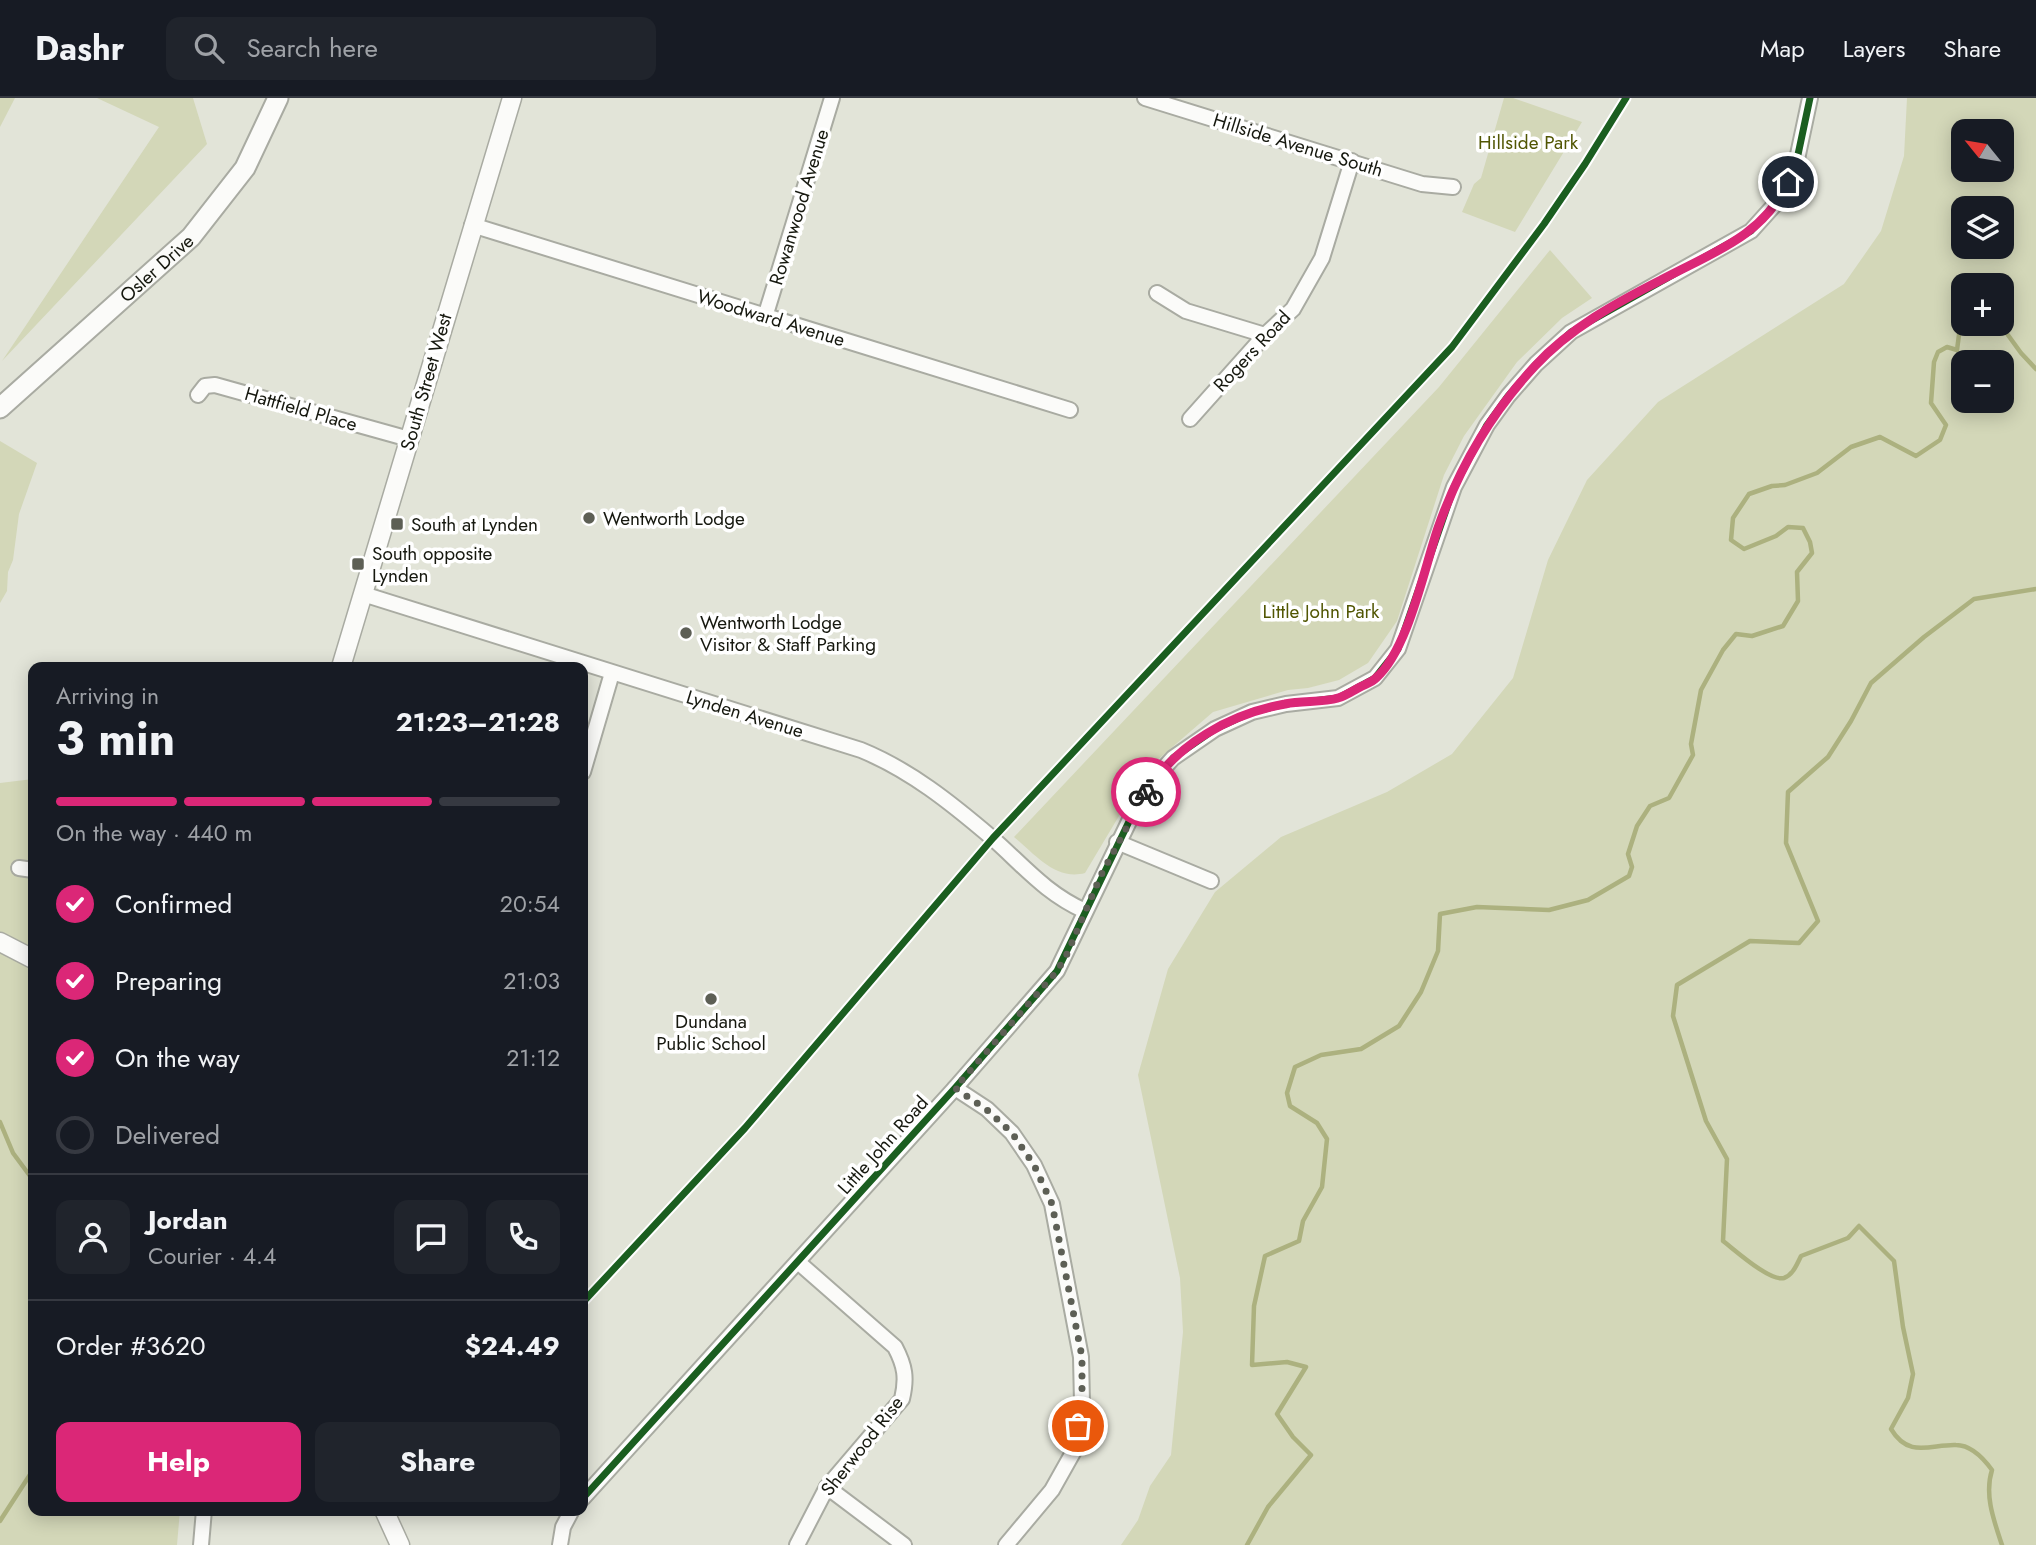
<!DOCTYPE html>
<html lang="en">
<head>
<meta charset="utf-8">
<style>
  body { margin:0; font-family:Jost,sans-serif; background:#20242c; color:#f1f3f6; height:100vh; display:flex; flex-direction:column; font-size:26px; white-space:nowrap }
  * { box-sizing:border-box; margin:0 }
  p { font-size:23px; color:#9ea1a6 }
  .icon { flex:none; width:38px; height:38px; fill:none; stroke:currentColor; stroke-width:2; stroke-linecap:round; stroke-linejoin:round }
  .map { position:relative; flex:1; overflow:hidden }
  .panel { position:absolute; left:28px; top:564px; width:560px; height:854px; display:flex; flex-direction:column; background:#171b24; border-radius:14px; box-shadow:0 4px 18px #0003 }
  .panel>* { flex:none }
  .needle { width:46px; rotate:300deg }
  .controls { position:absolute; left:1951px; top:21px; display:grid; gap:14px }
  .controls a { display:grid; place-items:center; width:63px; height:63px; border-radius:14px; background:#171b24; box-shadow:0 4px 18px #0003; font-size:35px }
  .pin { position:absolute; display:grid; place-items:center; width:60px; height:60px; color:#fff; margin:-30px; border:4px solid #fff; border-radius:50%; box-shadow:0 2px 7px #0007 }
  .courier { position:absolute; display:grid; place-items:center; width:70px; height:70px; margin:-35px; border:5px solid #db2777; border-radius:50%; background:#fff; color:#222; box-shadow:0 2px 9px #0007 }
  .overview em { font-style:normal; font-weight:700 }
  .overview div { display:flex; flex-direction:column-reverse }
  .overview { display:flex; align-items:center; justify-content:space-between; height:119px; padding:0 28px }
  h1 { font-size:46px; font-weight:700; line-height:52px }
  .bar { display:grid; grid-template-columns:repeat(4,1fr); gap:10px 7px; align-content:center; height:84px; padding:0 28px }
  .bar i { height:9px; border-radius:5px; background:#363941 }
  .bar .selected { background:#db2777 }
  .bar p { grid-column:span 4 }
  .line { display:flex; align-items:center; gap:18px; padding:0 28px; border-top:2px solid #363941 }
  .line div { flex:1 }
  .round { display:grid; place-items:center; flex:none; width:74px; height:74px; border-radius:14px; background:#20242c }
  ol { padding:0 28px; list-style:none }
  li { display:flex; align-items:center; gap:21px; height:77px }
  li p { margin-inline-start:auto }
  li .icon { padding:7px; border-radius:50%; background:#db2777; color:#fff; stroke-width:4 }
  li:last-child { color:#9ea1a6 }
  li i { width:38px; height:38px; border:4px solid #363941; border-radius:50% }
  .primary-button { display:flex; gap:14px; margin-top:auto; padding:14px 28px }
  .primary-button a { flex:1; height:80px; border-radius:14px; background:#db2777; color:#fff; font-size:28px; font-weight:700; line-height:80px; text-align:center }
  .primary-button a+a { background:#20242c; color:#f1f3f6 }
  header { display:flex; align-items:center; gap:42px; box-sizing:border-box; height:98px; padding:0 35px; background:#171b24; border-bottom:2px solid #363941 }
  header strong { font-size:33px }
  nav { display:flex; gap:38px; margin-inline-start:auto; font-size:24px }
  .search { width:490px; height:63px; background:#20242c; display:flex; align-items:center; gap:18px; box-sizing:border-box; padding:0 24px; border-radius:14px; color:#9ea1a6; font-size:26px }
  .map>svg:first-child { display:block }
</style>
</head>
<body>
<header>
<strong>Dashr</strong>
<div class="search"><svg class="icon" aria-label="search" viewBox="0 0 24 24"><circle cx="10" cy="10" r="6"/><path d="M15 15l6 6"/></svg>Search here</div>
<nav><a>Map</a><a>Layers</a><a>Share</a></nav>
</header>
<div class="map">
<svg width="2036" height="1447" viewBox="0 0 2036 1447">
  <rect width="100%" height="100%" fill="#e2e4d8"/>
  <g fill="#d3d7b8" fill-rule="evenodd">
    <polygon points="0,0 15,0 0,29"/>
    <polygon points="97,0 193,0 207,46 2,263 159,29"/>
    <polygon points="1504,0 1513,0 1582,24 1515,134 1462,114 1474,86 1481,80"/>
    <path d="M1907 0H2036V1447H1121L1138 1422 1150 1388 1171 1357 1183 1234 1180 1180 1138 977 1168 871 1215 794 1281 739 1387 694 1452 656 1513 580 1548 462 1587 382 1658 304 1844 186 1881 133 1904 58ZM1964 33H2002V72H1964ZM1964 110H2002V149H1964ZM1964 187H2002V226H1964ZM1964 264H2002V303H1964Z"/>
    <path d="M1550 152 1592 200 1562 220 1517 264 1464 338 1444 377 1397 523 1368 565 1339 582 1308 590 1288 592 1213 614 1147 671 1085 775C1056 783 1035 756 1014 739L1439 289Z"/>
    <polygon points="0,343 37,365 19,416 13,462 8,474 7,493 0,505"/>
    <polygon points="33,681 33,1412 180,1412 177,1447 0,1447 0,685"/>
  </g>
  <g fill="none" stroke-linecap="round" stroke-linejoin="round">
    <g stroke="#acb17f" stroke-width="4.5">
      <polyline points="2000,226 2021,255 2036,271"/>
      <polyline points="0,1024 13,1055 33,1082"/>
      <polyline points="0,1423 33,1372"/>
      <polyline points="1247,1447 1268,1409 1311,1357 1293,1339 1277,1316 1306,1269 1287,1264 1252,1267 1254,1208 1265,1158 1299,1143 1303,1123 1322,1089 1327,1041 1317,1025 1290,1008 1287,995 1295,969 1321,957 1361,951 1399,928 1421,894 1438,853 1440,816 1477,809 1549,812 1588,802 1629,778 1632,769 1628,756 1637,728 1650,708 1669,700 1693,657 1691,646 1701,592 1723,552 1736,536 1752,538 1783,528 1798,503 1797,474 1812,455 1810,444 1803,430 1788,429 1776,438 1744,451 1731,442 1733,420 1749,396 1772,388 1785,387 1817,375 1851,349 1880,339 1916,358 1940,342 1946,327 1931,305 1934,264 1938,254 1947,249 1957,252 1960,229 1964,224"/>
      <path d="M2002 1447C1994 1423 1984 1397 1992 1372 1984 1361 1971 1347 1956 1347 1931 1346 1909 1361 1891 1331L1908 1300 1913 1276 1903 1229 1894 1163 1859 1128 1848 1140 1801 1158C1797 1166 1793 1177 1784 1180 1770 1184 1735 1152 1723 1143L1727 1061 1706 1023 1673 918 1677 887 1750 843 1799 845 1818 823 1786 745 1788 694 1828 659 1851 623 1871 585 1924 539 1974 501 2036 491"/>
    </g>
    <defs>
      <g id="minor">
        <polyline points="1145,0 1422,86 1453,89"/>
        <polyline points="472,127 1070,312"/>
        <polyline points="1157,195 1186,213 1265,237"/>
        <polyline points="765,219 832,0"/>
        <polyline points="198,297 205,288 215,287 409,341"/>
        <polyline points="1190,321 1265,237 1293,211 1322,160 1352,63"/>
        <path d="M363 496 861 652C910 672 951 705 991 739 1023 767 1045 795 1085 813"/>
        <polyline points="583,674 612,575"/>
        <polyline points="1117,744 1211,783"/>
        <polyline points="19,770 33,772"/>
        <polyline points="955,990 987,1011 1012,1035 1034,1067 1052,1106 1081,1259 1082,1305 1075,1351 1052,1392 1006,1447"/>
        <polyline points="827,1389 904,1447"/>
        <polyline points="583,1400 955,990 1057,873 1136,709 1154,681 1173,660 1215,631 1252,614 1286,606 1338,600 1375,580 1398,551 1454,389 1487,327 1508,298 1536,266 1571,234 1751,133 1779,102 1796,66 1810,0"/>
        <polyline points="201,1447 204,1412"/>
        <polyline points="560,1447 563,1429 572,1412"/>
        <path d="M797 1447 827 1389 902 1301C907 1280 905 1268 895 1249L798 1164"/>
      </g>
      <g id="tertiary">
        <polyline points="341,569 512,0"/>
        <polyline points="0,844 33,861"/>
        <polyline points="384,1412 400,1447"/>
      </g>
      <g id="secondary">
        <path id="s1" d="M0 310 191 139 245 70 278 0"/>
      </g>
    </defs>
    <use href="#minor" stroke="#a9aba2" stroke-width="18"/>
    <use href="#tertiary" stroke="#a9aba2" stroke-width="21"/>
    <use href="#secondary" stroke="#a9aba2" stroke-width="23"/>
    <use href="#minor" stroke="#fbfbf9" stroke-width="14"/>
    <use href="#tertiary" stroke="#fbfbf9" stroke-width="18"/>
    <use href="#secondary" stroke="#fbfbf9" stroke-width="19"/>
    <defs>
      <g id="cycleway">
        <polyline points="583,1204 745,1030 993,740 1452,249 1544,126 1585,66 1626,0"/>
        <polyline points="583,1400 955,990 1057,873 1136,709 1154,681 1173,660 1215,631 1252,614 1286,606 1338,600 1375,580 1398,551 1454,389 1487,327 1508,298 1536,266 1571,234 1751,133 1779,102 1796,66 1810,0"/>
      </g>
    </defs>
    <use href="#cycleway" stroke="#fff" stroke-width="11"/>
    <use href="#cycleway" stroke="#1b5e20" stroke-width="7"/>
  </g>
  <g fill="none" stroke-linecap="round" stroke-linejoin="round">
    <polyline stroke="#5d5f55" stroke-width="7" stroke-dasharray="0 12.6" points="1078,1328 1082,1305 1082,1259 1052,1106 1034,1067 1012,1035 987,1012 955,990 1057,873 1067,856 1101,777 1146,694"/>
    <path stroke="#db2777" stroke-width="9" d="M1146 694C1177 646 1230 616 1285 606 1302 602 1322 605 1338 600 1346 598 1354 592 1362 588 1366 586 1372 584 1376 580 1408 552 1424 471 1438 430 1459 370 1492 314 1535 268 1570 230 1616 205 1661 182 1711 155 1763 139 1788 84"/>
  </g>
  <g fill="#5d5f55" stroke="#fff" stroke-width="2.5">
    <circle cx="589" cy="420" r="7"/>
    <rect x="390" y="419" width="14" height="14" rx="3.5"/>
    <rect x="351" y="459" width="14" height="14" rx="3.5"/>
    <circle cx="686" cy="535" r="7"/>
    <circle cx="711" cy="901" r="7"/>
  </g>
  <g text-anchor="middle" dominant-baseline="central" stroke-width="7" stroke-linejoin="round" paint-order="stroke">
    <g font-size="19" fill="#515603" stroke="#fff">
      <text x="1528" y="44">Hillside Park</text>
      <text x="1321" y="513">Little John Park</text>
    </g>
    <g font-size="19" fill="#16180f" stroke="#fff">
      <text transform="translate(1298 47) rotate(17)">Hillside Avenue South</text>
      <text transform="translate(799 109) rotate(-73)">Rowanwood Avenue</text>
      <text stroke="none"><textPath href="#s1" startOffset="210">Osler Drive</textPath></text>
      <text transform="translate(771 220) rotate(17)">Woodward Avenue</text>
      <text transform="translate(1252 253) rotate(-47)">Rogers Road</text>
      <text transform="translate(426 284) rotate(-74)">South Street West</text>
      <text transform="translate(301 311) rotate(16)">Hattfield Place</text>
      <text transform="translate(745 616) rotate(17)">Lynden Avenue</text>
      <text transform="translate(883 1047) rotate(-48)">Little John Road</text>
      <text transform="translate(862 1348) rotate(-52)">Sherwood Rise</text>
    </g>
    <g font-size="19" fill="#16180f" stroke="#fff" text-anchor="start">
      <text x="603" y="420">Wentworth Lodge</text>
      <text x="411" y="426">South at Lynden</text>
      <text x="372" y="455">South opposite<tspan x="372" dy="22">Lynden</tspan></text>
      <text x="700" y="524">Wentworth Lodge<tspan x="700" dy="22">Visitor &amp; Staff Parking</tspan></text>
      <text x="711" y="923" text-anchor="middle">Dundana<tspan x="711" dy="22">Public School</tspan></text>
    </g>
  </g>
</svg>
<div class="controls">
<a><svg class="needle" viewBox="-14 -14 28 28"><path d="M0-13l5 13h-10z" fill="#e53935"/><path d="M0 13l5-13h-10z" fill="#9ea1a6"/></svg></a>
<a><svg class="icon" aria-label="layers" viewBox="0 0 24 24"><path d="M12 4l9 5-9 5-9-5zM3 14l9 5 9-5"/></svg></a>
<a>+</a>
<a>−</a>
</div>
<div class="pin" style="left:1078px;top:1328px;background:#ea580c"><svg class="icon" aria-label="bag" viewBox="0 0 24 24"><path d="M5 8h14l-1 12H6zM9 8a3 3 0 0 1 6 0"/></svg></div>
<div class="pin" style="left:1788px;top:84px;background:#1f2937"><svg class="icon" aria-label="home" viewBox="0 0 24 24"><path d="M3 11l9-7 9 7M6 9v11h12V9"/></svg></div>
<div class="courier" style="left:1146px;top:694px"><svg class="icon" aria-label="bike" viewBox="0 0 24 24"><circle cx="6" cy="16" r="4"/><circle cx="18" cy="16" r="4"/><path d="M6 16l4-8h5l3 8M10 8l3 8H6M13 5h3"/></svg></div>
<section class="panel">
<div class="overview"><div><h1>3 min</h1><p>Arriving in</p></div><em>21:23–21:28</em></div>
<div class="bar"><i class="selected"></i><i class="selected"></i><i class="selected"></i><i></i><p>On the way · 440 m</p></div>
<ol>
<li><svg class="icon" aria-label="check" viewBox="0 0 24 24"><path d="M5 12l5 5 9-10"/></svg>Confirmed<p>20:54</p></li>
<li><svg class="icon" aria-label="check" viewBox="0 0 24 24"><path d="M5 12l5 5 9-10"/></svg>Preparing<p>21:03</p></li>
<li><svg class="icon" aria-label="check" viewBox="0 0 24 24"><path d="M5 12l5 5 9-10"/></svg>On the way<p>21:12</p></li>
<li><i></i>Delivered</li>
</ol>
<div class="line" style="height:126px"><a class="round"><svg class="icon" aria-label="person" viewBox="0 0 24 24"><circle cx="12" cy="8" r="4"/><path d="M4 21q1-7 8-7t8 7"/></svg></a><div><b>Jordan</b><p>Courier · 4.4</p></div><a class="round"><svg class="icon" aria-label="chat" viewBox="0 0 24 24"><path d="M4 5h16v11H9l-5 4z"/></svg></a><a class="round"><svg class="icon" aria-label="phone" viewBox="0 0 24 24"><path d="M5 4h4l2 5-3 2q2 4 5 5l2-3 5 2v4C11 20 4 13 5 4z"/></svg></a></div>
<div class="line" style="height:91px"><div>Order #3620</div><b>$24.49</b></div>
<div class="primary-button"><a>Help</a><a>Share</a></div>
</section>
</div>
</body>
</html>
